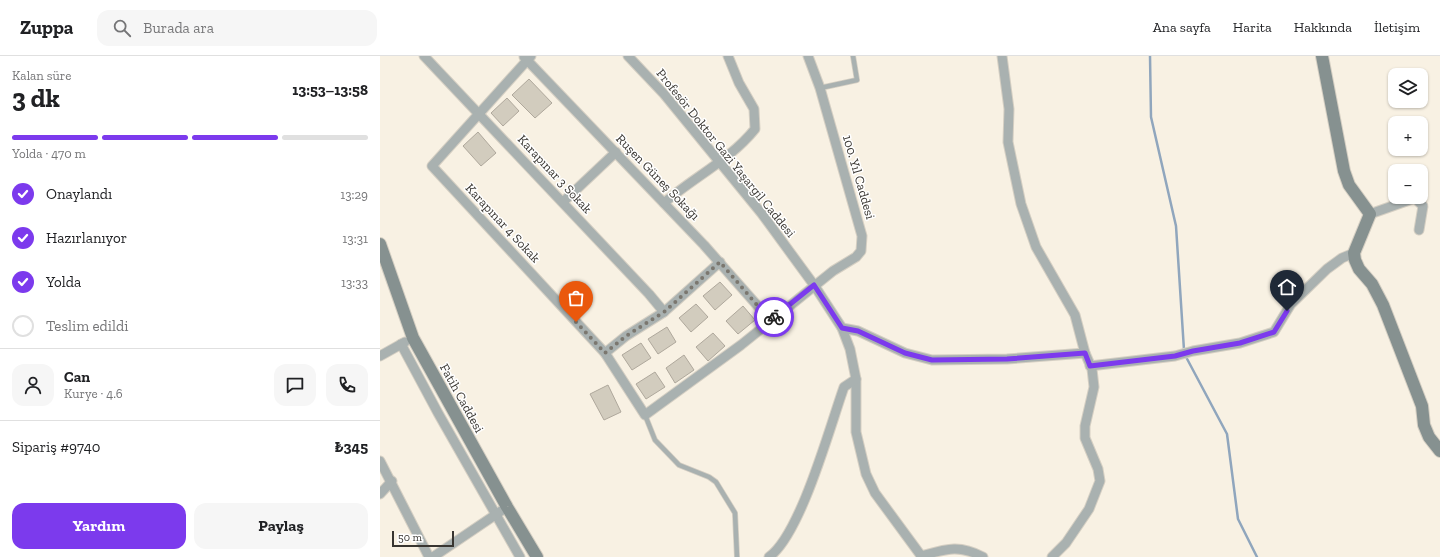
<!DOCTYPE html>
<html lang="tr">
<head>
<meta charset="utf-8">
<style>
  body { margin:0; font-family:"Zilla Slab",serif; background:#f6f6f6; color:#202124; height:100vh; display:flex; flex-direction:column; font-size:15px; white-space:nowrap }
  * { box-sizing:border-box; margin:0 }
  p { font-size:13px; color:#757577 }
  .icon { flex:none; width:22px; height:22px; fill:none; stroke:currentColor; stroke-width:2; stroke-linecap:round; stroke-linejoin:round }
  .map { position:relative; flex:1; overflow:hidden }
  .drawer { display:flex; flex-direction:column; background:#fff; width:380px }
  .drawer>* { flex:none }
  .buttons { position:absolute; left:1008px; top:12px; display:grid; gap:8px }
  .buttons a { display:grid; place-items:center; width:40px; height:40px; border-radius:8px; background:#fff; box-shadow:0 1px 3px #0004; font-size:20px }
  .scale { position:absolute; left:12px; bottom:10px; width:62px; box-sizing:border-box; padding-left:4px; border:2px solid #383530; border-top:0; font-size:11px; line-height:14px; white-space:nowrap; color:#383530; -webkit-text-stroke:3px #fff; paint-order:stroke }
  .pin { position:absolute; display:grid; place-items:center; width:34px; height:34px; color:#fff; margin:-41px -17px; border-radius:50% 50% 50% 0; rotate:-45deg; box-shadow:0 0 4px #0007 }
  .pin .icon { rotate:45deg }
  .courier { position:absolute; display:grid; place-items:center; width:40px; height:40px; margin:-20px; border:3px solid #7c3aed; border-radius:50%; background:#fff; color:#222; box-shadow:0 1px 5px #0007 }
  .head em { font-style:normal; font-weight:700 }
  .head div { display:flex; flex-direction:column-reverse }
  .head { display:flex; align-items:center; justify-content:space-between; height:68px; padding:0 12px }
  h1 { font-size:26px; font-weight:700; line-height:30px }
  .bar { display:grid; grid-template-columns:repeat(4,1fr); gap:6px 4px; align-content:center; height:48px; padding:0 12px }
  .bar i { height:5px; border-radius:3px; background:#e0e0e0 }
  .bar .on { background:#7c3aed }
  .bar p { grid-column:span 4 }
  .line { display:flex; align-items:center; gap:10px; padding:0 12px; border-top:1px solid #e0e0e0 }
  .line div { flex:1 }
  .round { display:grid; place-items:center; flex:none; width:42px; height:42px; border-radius:12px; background:#f6f6f6 }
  ol { padding:0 12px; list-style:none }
  li { display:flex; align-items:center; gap:12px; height:44px }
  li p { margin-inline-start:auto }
  li .icon { padding:4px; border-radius:50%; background:#7c3aed; color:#fff; stroke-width:4 }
  li:last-child { color:#757577 }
  li i { width:22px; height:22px; border:2px solid #e0e0e0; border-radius:50% }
  .primary-button { display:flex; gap:8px; margin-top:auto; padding:8px 12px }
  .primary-button a { flex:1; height:46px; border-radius:12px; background:#7c3aed; color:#fff; font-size:16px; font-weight:700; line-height:46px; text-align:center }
  .primary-button a+a { background:#f6f6f6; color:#202124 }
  header { display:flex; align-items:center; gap:24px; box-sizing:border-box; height:56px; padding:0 20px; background:#fff; border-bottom:1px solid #e0e0e0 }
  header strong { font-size:19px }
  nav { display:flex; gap:22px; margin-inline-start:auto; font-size:14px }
  .search { width:280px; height:36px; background:#f6f6f6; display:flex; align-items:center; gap:10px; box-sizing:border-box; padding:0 14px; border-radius:12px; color:#757577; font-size:15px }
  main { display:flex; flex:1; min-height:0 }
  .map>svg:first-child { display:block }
</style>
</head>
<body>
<header>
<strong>Zuppa</strong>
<div class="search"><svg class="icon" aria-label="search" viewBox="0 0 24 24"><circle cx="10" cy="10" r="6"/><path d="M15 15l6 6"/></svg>Burada ara</div>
<nav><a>Ana sayfa</a><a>Harita</a><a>Hakkında</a><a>İletişim</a></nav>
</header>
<main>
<section class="drawer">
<div class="head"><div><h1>3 dk</h1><p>Kalan süre</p></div><em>13:53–13:58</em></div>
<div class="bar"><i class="on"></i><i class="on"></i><i class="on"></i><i></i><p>Yolda · 470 m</p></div>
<ol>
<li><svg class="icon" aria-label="check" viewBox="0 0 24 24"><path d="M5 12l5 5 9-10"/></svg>Onaylandı<p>13:29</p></li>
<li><svg class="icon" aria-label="check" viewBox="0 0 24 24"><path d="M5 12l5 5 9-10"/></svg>Hazırlanıyor<p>13:31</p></li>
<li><svg class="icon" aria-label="check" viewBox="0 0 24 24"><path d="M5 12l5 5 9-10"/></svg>Yolda<p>13:33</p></li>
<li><i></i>Teslim edildi</li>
</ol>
<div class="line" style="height:72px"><a class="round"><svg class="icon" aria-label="person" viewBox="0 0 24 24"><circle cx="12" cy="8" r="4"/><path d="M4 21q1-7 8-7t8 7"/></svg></a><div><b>Can</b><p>Kurye · 4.6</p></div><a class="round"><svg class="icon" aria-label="chat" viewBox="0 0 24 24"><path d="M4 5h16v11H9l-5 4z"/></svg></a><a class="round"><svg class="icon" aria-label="phone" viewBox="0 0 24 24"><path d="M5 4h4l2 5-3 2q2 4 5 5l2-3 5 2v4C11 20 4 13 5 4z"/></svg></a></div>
<div class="line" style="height:52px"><div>Sipariş #9740</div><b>₺345</b></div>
<div class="primary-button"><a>Yardım</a><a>Paylaş</a></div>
</section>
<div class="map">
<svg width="1060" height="501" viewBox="0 0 1060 501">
  <rect width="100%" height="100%" fill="#f8f1e3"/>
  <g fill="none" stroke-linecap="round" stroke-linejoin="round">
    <g stroke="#90a6bd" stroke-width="2.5">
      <polyline points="770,0 771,61 796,170 804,294"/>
      <polyline points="805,299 847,378 858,463 877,501"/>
    </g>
  </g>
  <g fill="#d2ccbe" stroke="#afa89c">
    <polygon points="149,23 172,47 155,62 132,39"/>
    <polygon points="127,42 139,55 123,70 111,57"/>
    <polygon points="98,76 116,97 101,110 83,90"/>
    <polygon points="340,226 352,239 335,254 323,240"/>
    <polygon points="316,248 328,261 311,276 299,262"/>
    <polygon points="363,250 375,264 358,278 346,265"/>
    <polygon points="287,271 296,286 278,298 268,283"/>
    <polygon points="333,277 345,290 328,305 316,291"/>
    <polygon points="261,287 271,302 252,314 242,299"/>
    <polygon points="304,299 314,314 295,327 286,312"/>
    <polygon points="275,316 285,331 266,343 256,328"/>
    <polygon points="228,329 241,356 224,364 210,338"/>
  </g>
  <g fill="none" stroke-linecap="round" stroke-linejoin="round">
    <defs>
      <g id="lane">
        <polyline points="440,32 477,24 473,0"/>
        <polyline points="265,359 275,384 299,409 329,421 336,426 355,457 357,501"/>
      </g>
      <g id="street">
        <polyline points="44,0 269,238 284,256"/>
        <polyline points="151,0 52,110 225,297 265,359 361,289 453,215 476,201 481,195 482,180 440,32 428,0"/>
        <polyline points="248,0 284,38 382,158 434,229 462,272 470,293 476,323 476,376 486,418 495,437 542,501"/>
        <polyline points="622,0 629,53 628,86 641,148 656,191 695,259 705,297 712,313 714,331 705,370 705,382 718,413 720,425 709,453 686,487 672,501"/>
        <polyline points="144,1 324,189 390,264"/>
        <polyline points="183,146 236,96"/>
        <path d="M284 147C314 121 350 104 375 73L374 53 359 27 348 0"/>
        <polyline points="990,158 1035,142 1043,150 1039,174"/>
        <polyline points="462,272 478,275 525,297 552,304 627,303 705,297"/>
        <polyline points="21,288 58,357 140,501"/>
        <polyline points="225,297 246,280 284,256 340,206"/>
        <polyline points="0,300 25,286"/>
        <polyline points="710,310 795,300 813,295 860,287 894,276 911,248 947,213 962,202 974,197"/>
        <polyline points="0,405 49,501"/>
        <polyline points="0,438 12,425"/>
        <path d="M541 500C566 493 579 488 603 501"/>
        <polyline points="53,501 121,455"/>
        <path d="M389 501C421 478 450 370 464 331L476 323"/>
      </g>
      <g id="secondary">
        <polyline points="942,0 964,115 969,129 990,158 974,197 975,204 979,213 992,228 1003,249 1042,350 1044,369 1049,381 1060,395"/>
        <polyline points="0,188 33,282 127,451 157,501"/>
      </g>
    </defs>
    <use href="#lane" stroke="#d5cfc3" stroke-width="6"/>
    <use href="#street" stroke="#d5cfc3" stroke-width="11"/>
    <use href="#secondary" stroke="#d5cfc3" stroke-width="14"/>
    <use href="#lane" stroke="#a9b1b0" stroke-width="4.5"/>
    <use href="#street" stroke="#a9b1b0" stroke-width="9"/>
    <use href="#secondary" stroke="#869190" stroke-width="12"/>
  </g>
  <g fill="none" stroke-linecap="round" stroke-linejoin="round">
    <polyline stroke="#7b776f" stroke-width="4" stroke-dasharray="0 7.2" points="196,266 225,297 246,280 284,256 340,206 390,264 394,261"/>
    <polyline stroke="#7c3aed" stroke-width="5" points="394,261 434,229 462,272 478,275 525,297 552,304 627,303 705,297 710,310 795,300 813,295 860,287 894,276 907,255"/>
  </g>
  <g text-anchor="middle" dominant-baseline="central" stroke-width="3" stroke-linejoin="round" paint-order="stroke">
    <g font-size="13" fill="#383530" stroke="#fff">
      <text transform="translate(346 97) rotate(51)">Profesör Doktor Gazi Yaşargil Caddesi</text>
      <text transform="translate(175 118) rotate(47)">Karapınar 3 Sokak</text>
      <text transform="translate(278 121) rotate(46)">Ruşen Güneş Sokağı</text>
      <text transform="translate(479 121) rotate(74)">100. Yıl Caddesi</text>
      <text transform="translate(123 167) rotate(47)">Karapınar 4 Sokak</text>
      <text transform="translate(82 342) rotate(61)">Fatih Caddesi</text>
    </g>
  </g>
</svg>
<div class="buttons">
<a><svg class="icon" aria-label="layers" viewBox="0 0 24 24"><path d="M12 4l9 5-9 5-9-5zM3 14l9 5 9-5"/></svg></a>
<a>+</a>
<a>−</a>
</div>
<div class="scale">50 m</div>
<div class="pin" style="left:196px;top:266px;background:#ea580c"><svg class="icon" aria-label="bag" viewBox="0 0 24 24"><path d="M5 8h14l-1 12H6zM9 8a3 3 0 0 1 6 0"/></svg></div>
<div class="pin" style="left:907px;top:255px;background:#1f2937"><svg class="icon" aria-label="home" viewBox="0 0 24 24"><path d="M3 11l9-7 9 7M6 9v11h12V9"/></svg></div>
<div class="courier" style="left:394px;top:261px"><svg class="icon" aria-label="bike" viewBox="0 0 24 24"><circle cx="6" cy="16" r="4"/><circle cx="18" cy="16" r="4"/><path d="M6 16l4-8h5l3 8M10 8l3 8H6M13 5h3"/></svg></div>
</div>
</main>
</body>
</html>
